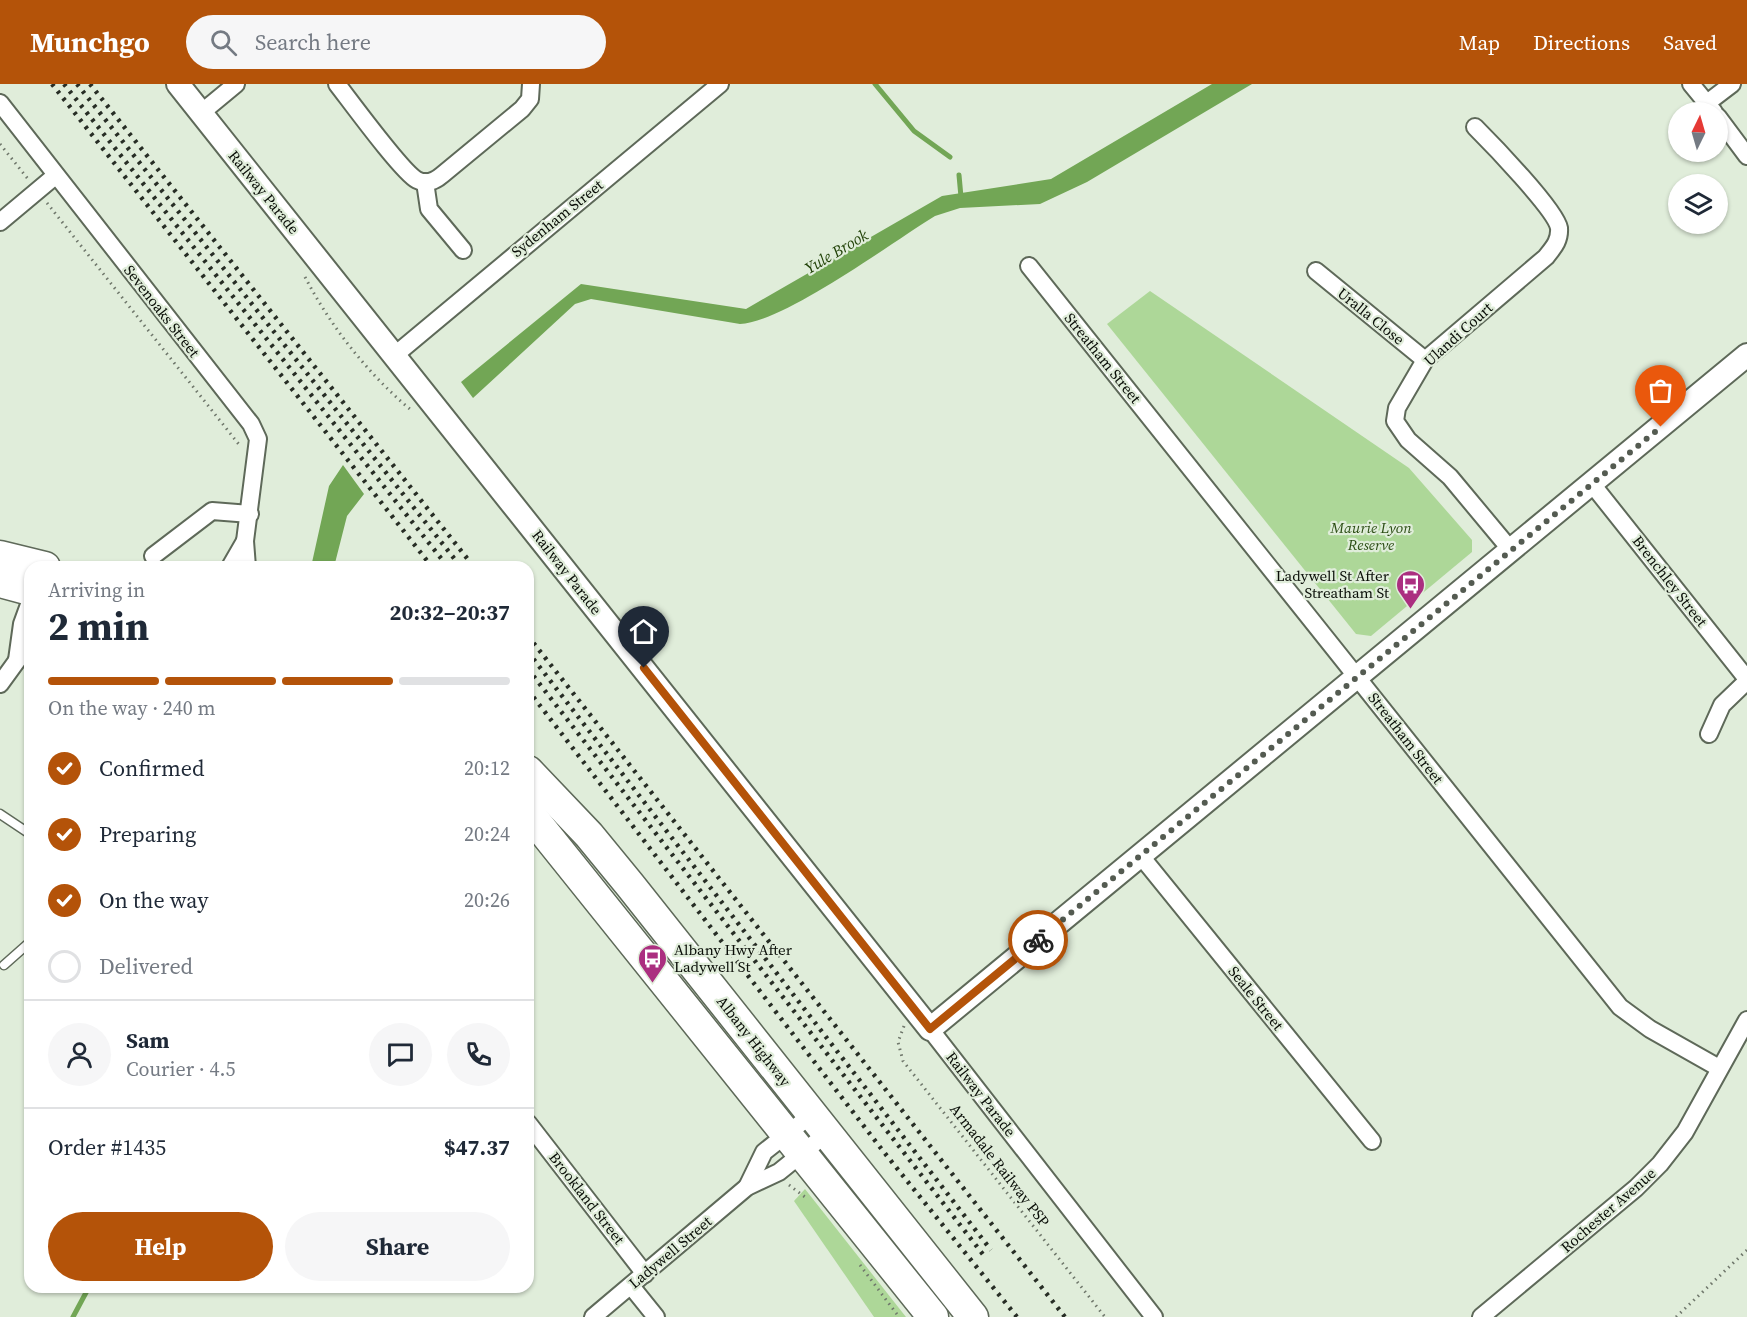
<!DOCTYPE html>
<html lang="en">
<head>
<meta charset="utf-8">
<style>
  body { margin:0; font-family:"Source Serif 4",serif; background:#f6f6f7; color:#1f2937; height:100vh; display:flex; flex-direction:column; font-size:22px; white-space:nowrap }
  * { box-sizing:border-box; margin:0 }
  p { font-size:20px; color:#747a83 }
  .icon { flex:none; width:33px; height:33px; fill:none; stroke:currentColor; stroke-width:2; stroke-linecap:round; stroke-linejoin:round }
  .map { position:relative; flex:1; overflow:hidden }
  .drawer { position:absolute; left:24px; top:477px; width:510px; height:732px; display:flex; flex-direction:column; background:#fff; border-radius:18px; box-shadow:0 2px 4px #0004 }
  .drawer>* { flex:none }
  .needle { width:39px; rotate:5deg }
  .fabs { position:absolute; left:1668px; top:18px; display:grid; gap:12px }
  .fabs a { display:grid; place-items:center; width:60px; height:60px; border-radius:50%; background:#fff; box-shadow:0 2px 4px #0004; font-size:30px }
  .pin { position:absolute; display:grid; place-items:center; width:51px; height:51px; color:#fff; margin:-62px -26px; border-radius:50% 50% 50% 0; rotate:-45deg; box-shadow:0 0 6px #0007 }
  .pin .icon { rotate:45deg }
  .courier { position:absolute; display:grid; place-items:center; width:60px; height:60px; margin:-30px; border:4px solid #b45309; border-radius:50%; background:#fff; color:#222; box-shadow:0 2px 8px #0007 }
  .summary em { font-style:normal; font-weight:700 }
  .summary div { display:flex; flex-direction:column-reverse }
  .summary { display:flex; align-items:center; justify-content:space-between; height:102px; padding:0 24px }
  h1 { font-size:39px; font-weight:700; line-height:45px }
  .bar { display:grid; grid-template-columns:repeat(4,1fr); gap:9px 6px; align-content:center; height:72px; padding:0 24px }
  .bar i { height:8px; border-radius:4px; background:#e0e1e3 }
  .bar .current { background:#b45309 }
  .bar p { grid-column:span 4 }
  .line { display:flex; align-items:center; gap:15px; padding:0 24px; border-top:2px solid #e0e1e3 }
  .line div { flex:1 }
  .round { display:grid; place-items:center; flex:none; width:63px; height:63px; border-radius:32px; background:#f6f6f7 }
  ol { padding:0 24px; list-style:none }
  li { display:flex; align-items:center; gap:18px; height:66px }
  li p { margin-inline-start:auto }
  li .icon { padding:6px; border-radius:50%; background:#b45309; color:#fff; stroke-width:4 }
  li:last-child { color:#747a83 }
  li i { width:33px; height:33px; border:3px solid #e0e1e3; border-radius:50% }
  .button { display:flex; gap:12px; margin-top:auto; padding:12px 24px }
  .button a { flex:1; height:69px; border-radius:36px; background:#b45309; color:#fff; font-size:24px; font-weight:700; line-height:69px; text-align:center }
  .button a+a { background:#f6f6f7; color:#1f2937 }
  header { display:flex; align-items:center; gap:36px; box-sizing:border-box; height:84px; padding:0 30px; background:#b45309; color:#fff }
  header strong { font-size:28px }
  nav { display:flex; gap:33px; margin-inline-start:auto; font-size:21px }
  .search { width:420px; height:54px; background:#f6f6f7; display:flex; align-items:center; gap:15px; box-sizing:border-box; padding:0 21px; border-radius:33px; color:#747a83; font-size:22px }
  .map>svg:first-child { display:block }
</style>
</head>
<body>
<header>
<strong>Munchgo</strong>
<div class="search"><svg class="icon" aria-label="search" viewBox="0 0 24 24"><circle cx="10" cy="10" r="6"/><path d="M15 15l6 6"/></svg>Search here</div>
<nav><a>Map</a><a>Directions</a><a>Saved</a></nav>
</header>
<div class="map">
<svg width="1747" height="1233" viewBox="0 0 1747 1233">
  <rect width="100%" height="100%" fill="#e0edda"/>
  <g fill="#add798">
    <polygon points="1150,207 1409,384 1472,456 1472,468 1371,552 1356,550 1107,240"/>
    <polygon points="805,1105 906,1233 874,1233 794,1117"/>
  </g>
  <g fill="#72a655">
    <path d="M1212 0H1252L1087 98 1040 120 960 124 935 132C894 157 783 239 740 240L591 215 575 220 473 314 461 298 581 200 746 225 942 112 1051 95Z"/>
    <polygon points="343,381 364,410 347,432 334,483 311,483 329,402"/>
  </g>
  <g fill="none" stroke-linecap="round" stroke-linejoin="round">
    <g stroke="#72a655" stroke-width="5">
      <polyline points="875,0 914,47 950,73"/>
      <polyline points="959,91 961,113"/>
      <polyline points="73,1233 89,1203"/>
    </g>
    <defs>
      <g id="lane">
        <polyline points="0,730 30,750"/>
        <polyline points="4,881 30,858"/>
      </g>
      <g id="street">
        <path d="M337 0C351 18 402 88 417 96 426 101 435 97 442 91L522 25 530 15 531 0"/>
        <polyline points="1691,0 1714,28"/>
        <polyline points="0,19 251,340 258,355 245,457 247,483"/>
        <polyline points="1707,19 1732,0"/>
        <polyline points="201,29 236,0"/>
        <polyline points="1718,33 1747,72"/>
        <path d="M1475 43C1490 58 1556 126 1559 144 1560 157 1553 164 1546 173L1425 276 1397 324 1395 337 1408 356 1450 393 1510 465"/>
        <polyline points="425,98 429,125 463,166"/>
        <polyline points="0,138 55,92"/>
        <polyline points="1029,182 1620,923 1650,945 1719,984"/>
        <polyline points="1316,187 1425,276"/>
        <polyline points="395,271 720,0"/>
        <polyline points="1592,400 1747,595"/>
        <polyline points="153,472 212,427 250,430"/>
        <polyline points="230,483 245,457"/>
        <polyline points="17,576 22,540 30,518"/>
        <polyline points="0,600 24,567"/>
        <polyline points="1709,650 1722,621 1747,597"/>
        <polyline points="1140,771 1372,1057"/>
        <polyline points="930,945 1154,1233"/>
        <polyline points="528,1039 645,1190"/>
        <polyline points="747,1103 764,1068 811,1031"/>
        <polyline points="631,1202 656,1233"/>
        <polyline points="593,1233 747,1103 779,1088 826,1050"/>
        <polyline points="1481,1233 1636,1104 1660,1080 1685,1048 1747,936"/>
      </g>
      <polyline id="secondary" points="178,0 930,945 1747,271"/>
      <g id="highway">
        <polyline points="0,472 45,483"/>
        <polyline points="0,498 30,506"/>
        <polyline points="528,687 589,751 630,801 973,1233"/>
        <polyline points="528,728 933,1233"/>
      </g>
    </defs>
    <use href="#lane" stroke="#5e6959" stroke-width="11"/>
    <use href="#street" stroke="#5e6959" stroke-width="20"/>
    <use href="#secondary" stroke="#5e6959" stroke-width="26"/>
    <use href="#highway" stroke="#5e6959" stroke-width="33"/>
    <g stroke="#6f776b" stroke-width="3" stroke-dasharray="1.5 4.5" stroke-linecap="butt">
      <polyline points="0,60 28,95"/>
      <polyline points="47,119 241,363"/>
      <path d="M305 193C331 243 368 290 411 326"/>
      <polyline points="66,480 81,483"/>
      <polyline points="904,942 898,958 903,977 1105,1233"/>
      <polyline points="789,1101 805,1113"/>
      <polyline points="860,1181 899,1233"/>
      <polyline points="1676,1233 1747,1166"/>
    </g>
    <use href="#lane" stroke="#fff" stroke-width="8"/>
    <use href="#street" stroke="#fff" stroke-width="16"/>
    <use href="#secondary" stroke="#fff" stroke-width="22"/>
    <use href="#highway" stroke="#fff" stroke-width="30"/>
    <g stroke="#272d25" stroke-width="4.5" stroke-dasharray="3 6" stroke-linecap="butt">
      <polyline points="52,0 432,483"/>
      <polyline points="64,0 448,483"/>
      <polyline points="77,0 461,483"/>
      <polyline points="90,0 474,483"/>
      <polyline points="528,552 1065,1233"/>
      <polyline points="528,568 991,1166"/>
      <polyline points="528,585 985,1173"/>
      <polyline points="528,606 883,1067 1017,1233"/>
    </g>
  </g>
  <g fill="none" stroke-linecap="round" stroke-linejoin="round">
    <polyline stroke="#545b51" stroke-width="6" stroke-dasharray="0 10.8" points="1038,856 1661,343"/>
    <polyline stroke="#b45309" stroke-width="8" points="644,584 930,945 1038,856"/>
  </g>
  <defs>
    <symbol id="bus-pin" viewBox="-11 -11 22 30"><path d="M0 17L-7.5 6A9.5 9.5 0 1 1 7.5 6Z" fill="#ab2f80" stroke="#e0edda"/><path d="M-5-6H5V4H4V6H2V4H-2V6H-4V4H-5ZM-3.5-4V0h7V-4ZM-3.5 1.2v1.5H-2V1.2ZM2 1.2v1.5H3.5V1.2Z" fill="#fff"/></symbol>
  </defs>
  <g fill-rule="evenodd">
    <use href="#bus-pin" x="1394" y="484" width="33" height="45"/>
    <use href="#bus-pin" x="636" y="858" width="33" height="45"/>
  </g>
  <g text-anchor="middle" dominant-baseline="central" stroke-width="4.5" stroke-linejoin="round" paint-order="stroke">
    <g font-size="15" fill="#090d07" stroke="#e0edda">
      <text transform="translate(264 108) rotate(51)">Railway Parade</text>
      <text transform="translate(557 134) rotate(-39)">Sydenham Street</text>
      <text transform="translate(162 227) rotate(52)">Sevenoaks Street</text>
      <text transform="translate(1371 232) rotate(39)">Uralla Close</text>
      <text transform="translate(1458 250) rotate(-42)">Ulandi Court</text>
      <text transform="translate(1103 274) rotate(51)">Streatham Street</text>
      <text transform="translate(567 488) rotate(52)">Railway Parade</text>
      <text transform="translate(1670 497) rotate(52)">Brenchley Street</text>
      <text transform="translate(1406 654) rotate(52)">Streatham Street</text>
      <text transform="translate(1256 914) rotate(51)">Seale Street</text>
      <text transform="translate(754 957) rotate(52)">Albany Highway</text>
      <text transform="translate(981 1010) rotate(52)">Railway Parade</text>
      <text transform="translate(1000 1081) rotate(52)">Armadale Railway PSP</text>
      <text transform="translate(587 1114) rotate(52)">Brookland Street</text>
      <text transform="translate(1608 1126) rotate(-41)">Rochester Avenue</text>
      <text transform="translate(670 1168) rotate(-40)">Ladywell Street</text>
    </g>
    <g font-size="15" font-style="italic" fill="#2b4d14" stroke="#e0edda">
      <text x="1371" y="443">Maurie Lyon<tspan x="1371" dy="17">Reserve</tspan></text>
    </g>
    <g font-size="15" fill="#090d07" stroke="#e0edda" text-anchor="end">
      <text x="1389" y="491">Ladywell St After<tspan x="1389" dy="17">Streatham St</tspan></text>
      <text x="674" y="865" text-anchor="start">Albany Hwy After<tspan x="674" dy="17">Ladywell St</tspan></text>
    </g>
    <g font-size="16" font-style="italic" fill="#214207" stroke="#e0edda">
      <text transform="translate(836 167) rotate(-31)">Yule Brook</text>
    </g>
  </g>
</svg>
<div class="fabs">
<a><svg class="needle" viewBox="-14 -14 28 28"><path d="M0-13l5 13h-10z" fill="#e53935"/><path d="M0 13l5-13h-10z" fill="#747a83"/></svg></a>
<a><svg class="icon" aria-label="layers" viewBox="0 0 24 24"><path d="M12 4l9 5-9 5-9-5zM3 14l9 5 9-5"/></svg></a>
</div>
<div class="pin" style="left:1661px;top:343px;background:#ea580c"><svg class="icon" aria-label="bag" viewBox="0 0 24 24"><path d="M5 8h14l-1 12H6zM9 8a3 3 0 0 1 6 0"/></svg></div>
<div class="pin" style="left:644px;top:584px;background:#1f2937"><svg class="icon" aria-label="home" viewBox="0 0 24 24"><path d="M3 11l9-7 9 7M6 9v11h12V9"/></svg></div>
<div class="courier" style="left:1038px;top:856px"><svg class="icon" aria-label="bike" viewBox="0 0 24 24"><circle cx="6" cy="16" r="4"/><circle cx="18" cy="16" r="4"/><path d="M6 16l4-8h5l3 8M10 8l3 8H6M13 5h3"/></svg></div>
<section class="drawer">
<div class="summary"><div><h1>2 min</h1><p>Arriving in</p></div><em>20:32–20:37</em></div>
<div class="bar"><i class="current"></i><i class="current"></i><i class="current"></i><i></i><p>On the way · 240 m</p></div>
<ol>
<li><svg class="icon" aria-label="check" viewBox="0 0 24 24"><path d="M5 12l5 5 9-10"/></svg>Confirmed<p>20:12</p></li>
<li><svg class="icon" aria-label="check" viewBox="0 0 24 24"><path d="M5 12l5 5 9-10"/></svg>Preparing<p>20:24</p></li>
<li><svg class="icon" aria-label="check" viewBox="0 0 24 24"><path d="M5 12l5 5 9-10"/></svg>On the way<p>20:26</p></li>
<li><i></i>Delivered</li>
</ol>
<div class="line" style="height:108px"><a class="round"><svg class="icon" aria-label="person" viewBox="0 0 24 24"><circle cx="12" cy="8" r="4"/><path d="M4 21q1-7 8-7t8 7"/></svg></a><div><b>Sam</b><p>Courier · 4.5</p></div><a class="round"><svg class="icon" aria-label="chat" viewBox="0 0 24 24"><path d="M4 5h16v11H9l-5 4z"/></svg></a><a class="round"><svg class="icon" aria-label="phone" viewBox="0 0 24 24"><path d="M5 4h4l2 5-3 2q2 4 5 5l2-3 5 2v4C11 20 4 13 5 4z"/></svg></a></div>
<div class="line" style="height:78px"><div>Order #1435</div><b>$47.37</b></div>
<div class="button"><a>Help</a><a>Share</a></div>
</section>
</div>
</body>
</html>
